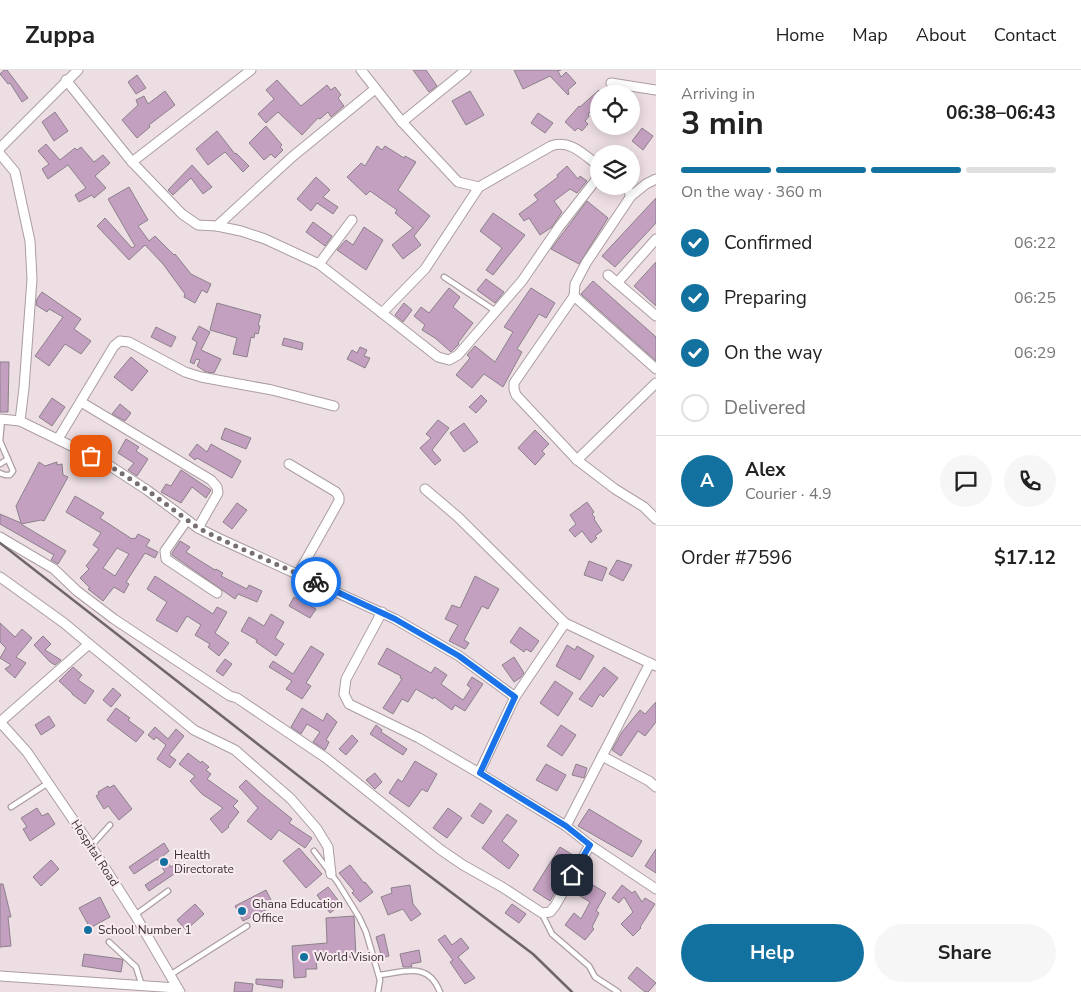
<!DOCTYPE html>
<html lang="en">
<head>
<meta charset="utf-8">
<style>
  body { margin:0; font-family:"Nunito Sans",sans-serif; background:#f6f6f6; color:#222; height:100vh; display:flex; flex-direction:column; font-size:19px; white-space:nowrap }
  * { box-sizing:border-box; margin:0 }
  p { font-size:16px; color:#767676 }
  .icon { flex:none; width:28px; height:28px; fill:none; stroke:currentColor; stroke-width:2; stroke-linecap:round; stroke-linejoin:round }
  .map { position:relative; flex:1; overflow:hidden }
  .panel { display:flex; flex-direction:column; background:#fff; width:425px }
  .panel>* { flex:none }
  .tools { position:absolute; left:590px; top:15px; display:grid; gap:10px }
  .tools a { display:grid; place-items:center; width:50px; height:50px; border-radius:50%; background:#fff; box-shadow:0 2px 12px #0003; font-size:25px }
  .pin { position:absolute; display:grid; place-items:center; width:42px; height:42px; color:#fff; margin:-21px; border-radius:10px; box-shadow:0 2px 8px #0006 }
  .courier { position:absolute; display:grid; place-items:center; width:50px; height:50px; margin:-25px; border:4px solid #1a73e8; border-radius:50%; background:#fff; color:#222; box-shadow:0 1px 6px #0007 }
  .summary em { font-style:normal; font-weight:700 }
  .summary div { display:flex; flex-direction:column-reverse }
  .summary { display:flex; align-items:center; justify-content:space-between; height:85px; padding:0 25px }
  h1 { font-size:32px; font-weight:700; line-height:38px }
  .bar { display:grid; grid-template-columns:repeat(4,1fr); gap:8px 5px; align-content:center; height:60px; padding:0 25px }
  .bar i { height:6px; border-radius:4px; background:#e0e0e0 }
  .bar .selected { background:#13719f }
  .bar p { grid-column:span 4 }
  .line { display:flex; align-items:center; gap:12px; padding:0 25px; border-top:1px solid #e0e0e0 }
  .line div { flex:1 }
  .round { display:grid; place-items:center; flex:none; width:52px; height:52px; border-radius:26px; background:#f6f6f6 }
  ol { padding:0 25px; list-style:none }
  li { display:flex; align-items:center; gap:15px; height:55px }
  li p { margin-inline-start:auto }
  li .icon { padding:5px; border-radius:50%; background:#13719f; color:#fff; stroke-width:4 }
  li:last-child { color:#767676 }
  li i { width:28px; height:28px; border:2px solid #e0e0e0; border-radius:50% }
  .cta { display:flex; gap:10px; margin-top:auto; padding:10px 25px }
  .cta a { flex:1; height:58px; border-radius:30px; background:#13719f; color:#fff; font-size:20px; font-weight:700; line-height:58px; text-align:center }
  .cta a+a { background:#f6f6f6; color:#222 }
  header { display:flex; align-items:center; gap:30px; box-sizing:border-box; height:70px; padding:0 25px; background:#fff; border-bottom:1px solid #e0e0e0 }
  header strong { font-size:24px }
  nav { display:flex; gap:28px; margin-inline-start:auto; font-size:18px }
  main { display:flex; flex:1; min-height:0 }
  .map>svg:first-child { display:block }
</style>
</head>
<body>
<header>
<strong>Zuppa</strong>
<nav><a>Home</a><a>Map</a><a>About</a><a>Contact</a></nav>
</header>
<main>
<div class="map">
<svg width="656" height="922" viewBox="0 0 656 922">
  <rect width="100%" height="100%" fill="#eddee3"/>
  <g fill="#c4a0c0" stroke="#8b818a" fill-rule="evenodd">
    <polygon points="4,0 7,0 28,28 22,32 10,13 8,14 0,4"/>
    <polygon points="413,0 426,0 437,16 429,22"/>
    <polygon points="514,0 561,0 558,1 561,7 566,2 576,13 568,20 569,24 568,25 550,6 523,19"/>
    <polygon points="137,5 146,18 136,24 128,12"/>
    <polygon points="277,10 301,36 327,15 331,20 335,17 341,25 338,28 344,36 331,47 328,42 320,49 318,48 302,65 278,42 266,53 258,44 274,29 266,20"/>
    <polygon points="599,20 599,34 588,44 589,46 585,51 588,54 582,61 578,58 575,61 565,52 579,36 580,37"/>
    <polygon points="165,21 175,35 149,55 150,57 137,68 122,50 138,35 136,30 144,26 148,34"/>
    <polygon points="470,21 484,45 466,55 452,31"/>
    <polygon points="55,42 68,61 54,71 42,52"/>
    <polygon points="538,43 553,53 545,63 531,53"/>
    <polygon points="266,56 282,75 280,77 283,80 275,88 271,84 264,90 249,73"/>
    <polygon points="642,58 653,66 643,80 632,71"/>
    <polygon points="217,61 235,84 236,83 249,96 243,102 225,82 208,95 196,79"/>
    <polygon points="46,74 60,90 75,78 77,80 81,77 94,92 103,85 110,93 95,106 106,118 94,128 92,125 79,132 75,125 86,118 68,95 48,109 42,99 49,94 38,81"/>
    <polygon points="377,76 382,80 385,76 404,88 405,86 416,92 398,120 430,146 414,166 421,175 403,189 392,175 413,158 395,143 397,140 370,121 366,125 347,107 361,93 365,96"/>
    <polygon points="192,95 212,117 203,124 191,108 173,125 168,120"/>
    <polygon points="567,96 578,109 580,106 587,111 577,123 570,119 554,131 562,142 552,157 540,165 529,148 524,151 519,144 538,130 534,125 558,107 557,105"/>
    <polygon points="316,107 330,120 323,127 338,137 333,144 317,133 311,141 297,129"/>
    <polygon points="129,117 148,150 138,156 149,171 155,166 174,185 175,184 191,204 211,214 207,223 202,220 195,233 184,227 185,224 163,194 145,175 129,190 97,156 105,148 132,178 135,176 108,129"/>
    <polygon points="656,128 656,153 615,197 602,186"/>
    <polygon points="587,131 608,148 579,194 551,179"/>
    <polygon points="493,143 525,165 493,205 486,200 502,178 480,161"/>
    <polygon points="313,152 332,166 325,176 306,162"/>
    <polygon points="364,157 383,170 366,200 337,180 346,170 353,175"/>
    <polygon points="656,192 656,236 634,216"/>
    <polygon points="486,209 504,222 495,233 477,220"/>
    <polygon points="593,211 656,267 656,291 581,224"/>
    <polygon points="449,218 460,227 453,237 473,253 458,273 459,274 451,282 435,268 422,260 425,255 414,246 421,237 429,243"/>
    <polygon points="531,218 555,233 546,248 539,244 517,279 522,282 503,317 484,304 472,318 456,305 470,288 467,285 475,276 495,292 513,262 504,257"/>
    <polygon points="42,222 81,249 74,259 91,271 81,284 65,274 49,296 35,286 63,247 49,239 47,242 36,235 37,229"/>
    <polygon points="217,233 261,245 258,255 260,256 258,264 255,263 254,268 251,267 247,287 233,284 237,268 210,260"/>
    <polygon points="404,233 412,240 403,252 395,245"/>
    <polygon points="199,256 210,262 201,280 221,289 214,303 206,302 197,296 200,290 196,289 194,294 190,292 197,272 192,269"/>
    <polygon points="156,257 176,267 171,277 151,267"/>
    <polygon points="284,268 303,273 302,280 282,275"/>
    <polygon points="360,277 367,280 364,286 370,288 365,298 347,289 352,280 357,283"/>
    <polygon points="131,287 148,301 132,321 114,307"/>
    <polygon points="0,292 9,292 8,342 0,342"/>
    <polygon points="481,325 487,331 476,343 469,337"/>
    <polygon points="52,328 65,337 52,356 39,347"/>
    <polygon points="120,334 131,343 125,351 112,344"/>
    <polygon points="438,350 449,358 432,380 441,390 435,395 420,378 431,368 426,364"/>
    <polygon points="464,353 478,372 464,382 450,363"/>
    <polygon points="225,358 251,368 246,379 221,369"/>
    <polygon points="535,360 549,374 542,381 545,384 535,395 518,378"/>
    <polygon points="126,369 139,377 136,381 148,389 137,406 128,400 134,393 118,383"/>
    <polygon points="197,374 207,382 211,374 241,391 232,408 197,388 195,390 189,385"/>
    <polygon points="39,392 45,396 57,392 57,395 62,394 63,405 68,407 44,451 41,450 21,454 66,481 58,494 51,490 54,485 0,454 0,444 21,453 16,436"/>
    <polygon points="181,400 211,420 206,428 192,417 181,433 161,422 166,414 171,416"/>
    <path d="M75 426 104 443 100 448 132 469 133 468 135 469 138 464 150 470 146 476 158 482 155 488 145 483 126 512 129 514 124 523 114 517 103 531 88 519 90 518 80 508 89 499 86 496 99 479 93 475 101 463 66 442ZM117 478 129 484 115 506 103 498Z"/>
    <polygon points="587,432 594,442 592,444 595,448 594,449 602,461 595,466 597,468 591,473 582,461 575,467 569,460 576,454 570,445"/>
    <polygon points="237,433 247,440 232,459 223,452"/>
    <polygon points="180,471 190,477 186,482 215,500 216,499 223,503 221,506 247,519 249,515 262,521 257,532 238,524 235,529 172,485 172,483"/>
    <polygon points="617,490 632,495 623,511 609,504"/>
    <polygon points="589,491 607,498 602,511 584,505"/>
    <polygon points="155,506 213,544 217,537 227,542 215,563 229,573 219,586 208,577 210,574 195,565 201,555 187,546 177,562 156,550 167,532 147,519"/>
    <polygon points="475,506 499,519 488,539 482,536 464,570 469,573 465,579 449,571 458,555 445,549 452,535 460,538"/>
    <polygon points="294,527 316,539 310,548 289,536"/>
    <polygon points="271,544 284,552 275,568 284,574 276,586 256,572 257,570 241,561 249,547 264,556"/>
    <polygon points="0,553 15,567 22,559 32,568 16,587 26,593 15,608 5,599 11,595 0,588 6,578 0,572"/>
    <polygon points="520,557 539,571 531,582 526,579 524,582 510,572"/>
    <polygon points="43,566 51,574 45,580 61,590 55,595 50,592 34,575"/>
    <polygon points="567,575 575,580 577,576 594,586 580,610 556,596"/>
    <polygon points="311,576 324,584 306,613 311,616 302,629 286,619 292,611 269,597 273,591 293,604"/>
    <polygon points="387,578 431,603 435,597 447,605 441,614 463,630 471,618 467,615 472,607 483,614 465,641 455,635 452,640 434,627 433,629 416,619 408,632 402,629 393,644 383,638 402,609 400,608 401,606 378,594"/>
    <polygon points="514,587 524,603 520,608 514,612 502,595"/>
    <polygon points="225,589 232,594 223,606 216,601"/>
    <polygon points="73,597 82,605 78,610 94,621 85,634 72,624 72,623 59,611"/>
    <polygon points="604,597 618,608 603,627 600,624 592,637 579,629"/>
    <polygon points="555,611 573,623 558,646 540,633"/>
    <polygon points="113,618 121,625 111,637 103,630"/>
    <polygon points="656,632 656,652 645,666 638,661 621,686 612,680 622,662 640,640 645,644"/>
    <polygon points="116,638 130,648 128,650 144,662 136,672 107,650"/>
    <polygon points="302,638 323,651 327,643 337,652 326,670 329,672 325,680 313,672 320,662 307,654 301,664 291,657"/>
    <polygon points="49,646 55,656 41,665 35,655"/>
    <polygon points="376,655 382,660 381,662 407,679 403,685 370,664"/>
    <polygon points="561,655 576,665 562,686 547,676"/>
    <polygon points="155,657 168,669 176,659 184,666 169,685 176,690 170,698 157,689 166,675 156,667 154,670 148,665"/>
    <polygon points="352,665 358,671 346,685 339,679"/>
    <polygon points="188,683 201,693 202,691 209,697 206,700 211,704 207,709 238,731 233,736 239,742 228,756 229,757 222,763 210,749 223,738 202,724 190,711 195,706 179,694"/>
    <polygon points="415,691 437,704 427,722 422,719 409,737 389,723 398,709 402,712"/>
    <polygon points="546,694 566,705 557,721 536,710"/>
    <polygon points="576,694 587,698 584,708 572,705"/>
    <polygon points="375,703 382,712 375,719 366,710"/>
    <polygon points="246,710 260,723 292,749 289,753 312,768 305,778 279,760 271,770 247,751 258,738 239,717"/>
    <polygon points="114,715 132,739 119,750 108,736 104,739 96,726 99,724 98,722 108,716 109,718"/>
    <polygon points="480,733 492,741 483,754 471,746"/>
    <polygon points="37,738 42,746 48,743 55,754 30,771 23,759 27,757 21,748"/>
    <polygon points="448,738 462,748 447,768 433,758"/>
    <polygon points="589,739 642,771 632,787 578,756"/>
    <polygon points="507,744 517,751 502,771 519,785 509,799 482,778"/>
    <polygon points="164,773 169,781 163,786 171,797 179,792 183,798 149,821 145,815 165,802 157,789 134,804 129,797"/>
    <polygon points="560,777 576,787 550,831 533,820"/>
    <polygon points="299,778 322,804 306,818 283,791"/>
    <polygon points="656,779 656,803 645,796"/>
    <polygon points="51,790 59,799 41,816 33,807"/>
    <polygon points="350,795 364,813 365,812 373,822 360,832 352,823 354,821 339,803"/>
    <polygon points="583,809 606,823 596,841 599,843 592,857 594,859 585,870 565,855 574,843 581,849 590,832 575,823"/>
    <polygon points="0,814 3,814 11,847 8,847 11,876 0,877"/>
    <polygon points="410,815 413,834 421,844 411,851 403,839 388,845 381,827 392,823 391,818"/>
    <polygon points="622,815 632,823 635,821 642,832 645,828 655,834 640,857 641,858 633,866 621,854 633,842 624,827 619,833 612,828"/>
    <polygon points="328,817 341,834 330,843 317,825"/>
    <polygon points="266,820 274,836 243,851 235,836"/>
    <polygon points="100,827 110,847 90,858 79,838"/>
    <polygon points="195,834 204,844 186,860 177,850"/>
    <polygon points="512,834 526,844 519,853 505,843"/>
    <polygon points="354,846 356,887 316,890 317,899 306,899 306,907 294,908 292,876 327,873 326,848"/>
    <polygon points="384,864 389,886 382,888 376,867"/>
    <polygon points="445,865 452,875 461,868 469,878 458,887 475,908 465,914 450,892 453,890 438,870"/>
    <polygon points="419,880 421,892 411,894 412,897 403,897 400,884"/>
    <polygon points="84,884 121,889 123,890 121,902 82,896"/>
    <polygon points="637,897 656,913 648,922 645,922 628,908"/>
    <polygon points="256,909 283,910 282,918 256,914"/>
    <polygon points="235,912 253,914 252,922 234,922"/>
  </g>
  <g fill="none" stroke-linecap="round" stroke-linejoin="round">
    <defs>
      <g id="lane">
        <polyline points="444,207 497,242"/>
        <polyline points="0,394 8,389"/>
        <polyline points="0,403 5,405 10,405 13,401 0,371 2,349"/>
        <polyline points="11,737 48,713"/>
        <polyline points="91,776 110,755"/>
        <polyline points="314,781 338,813 359,847 366,862 380,910 378,922"/>
        <polyline points="542,844 552,864 589,896 595,907 618,922"/>
        <polyline points="135,845 168,821"/>
        <polyline points="109,872 136,897 142,916"/>
        <polyline points="170,905 247,856"/>
        <path d="M379 905C405 902 428 891 440 922"/>
      </g>
      <g id="street">
        <polyline points="361,0 402,52 458,112 479,117"/>
        <path d="M66 10 132 92 182 144 198 155 217 156 241 161 265 169 319 194 382 243 425 199 479 117 551 76C570 69 584 85 599 96"/>
        <polyline points="611,13 656,20"/>
        <polyline points="402,52 466,0"/>
        <polyline points="0,78 78,0"/>
        <polyline points="0,84 15,102 30,171 32,209 24,318 20,351"/>
        <polyline points="132,92 251,0"/>
        <polyline points="626,116 631,126 586,193 575,214 574,226 514,313 514,319 516,325 577,390 615,419 644,437 656,449"/>
        <polyline points="631,126 646,114 656,109"/>
        <polyline points="217,156 292,87 375,19"/>
        <polyline points="319,194 352,150"/>
        <polyline points="608,205 656,246"/>
        <polyline points="617,213 656,169"/>
        <polyline points="574,226 656,299"/>
        <polyline points="382,243 438,287 449,290 458,285 522,211 559,157 599,106"/>
        <polyline points="81,332 211,410 217,417 218,423 198,458"/>
        <polyline points="0,349 20,351 104,392 147,420 198,458 218,468 395,549 459,586 515,627"/>
        <polyline points="58,369 114,276 120,271 129,272 185,302 201,307 272,320 334,336"/>
        <polyline points="577,390 656,313"/>
        <polyline points="289,394 336,422 339,427 339,431 298,504"/>
        <polyline points="425,419 458,447 565,553 656,596"/>
        <polyline points="187,450 165,481 166,489 217,523"/>
        <polyline points="0,467 54,499 77,521 114,549 230,626 237,628 326,688 441,780 463,795 502,817 542,843 550,842 555,836 590,775"/>
        <polyline points="0,507 64,553 89,574"/>
        <polyline points="382,542 346,609 344,624 349,634 419,668 479,703 566,756 590,775 656,819"/>
        <polyline points="0,652 89,574 194,660 235,680 291,729 317,759 328,777 331,804"/>
        <polyline points="0,652 27,682 91,776 135,845 180,922"/>
        <polyline points="602,686 649,711 656,717"/>
        <polyline points="479,703 515,627 565,553"/>
        <polyline points="566,756 650,593"/>
        <polyline points="0,906 177,918"/>
      </g>
    </defs>
    <use href="#lane" stroke="#ab9da3" stroke-width="7"/>
    <use href="#street" stroke="#ab9da3" stroke-width="11"/>
    <use href="#lane" stroke="#fff" stroke-width="4.5"/>
    <use href="#street" stroke="#fff" stroke-width="9"/>
    <polyline stroke="#6f666a" stroke-width="2.5" points="0,473 350,746 533,884 572,922"/>
  </g>
  <g fill="none" stroke-linecap="round" stroke-linejoin="round">
    <polyline stroke="#776e72" stroke-width="5" stroke-dasharray="0 9" points="91,386 104,392 147,420 198,458 218,468 316,512"/>
    <polyline stroke="#1a73e8" stroke-width="6" points="316,512 395,549 459,586 515,627 480,703 566,756 590,775 572,805"/>
  </g>
  <g fill="#13719f" stroke="#faebf1" stroke-width="2">
    <circle cx="164" cy="792" r="5"/>
    <circle cx="242" cy="841" r="5"/>
    <circle cx="88" cy="860" r="5"/>
    <circle cx="304" cy="887" r="5"/>
  </g>
  <g text-anchor="middle" dominant-baseline="central" stroke-width="4" stroke-linejoin="round" paint-order="stroke">
    <g font-size="12" fill="#383235" stroke="#faebf1">
      <text transform="translate(95 783) rotate(57)">Hospital Road</text>
    </g>
    <g font-size="12" fill="#383235" stroke="#faebf1" text-anchor="start">
      <text x="174" y="785">Health<tspan x="174" dy="14">Directorate</tspan></text>
      <text x="252" y="834">Ghana Education<tspan x="252" dy="14">Office</tspan></text>
      <text x="98" y="860">School Number 1</text>
      <text x="314" y="887">World Vision</text>
    </g>
  </g>
</svg>
<div class="tools">
<a><svg class="icon" aria-label="locate" viewBox="0 0 24 24"><circle cx="12" cy="12" r="6"/><path d="M12 2v4M12 18v4M2 12h4M18 12h4"/></svg></a>
<a><svg class="icon" aria-label="layers" viewBox="0 0 24 24"><path d="M12 4l9 5-9 5-9-5zM3 14l9 5 9-5"/></svg></a>
</div>
<div class="pin" style="left:91px;top:386px;background:#ea580c"><svg class="icon" aria-label="bag" viewBox="0 0 24 24"><path d="M5 8h14l-1 12H6zM9 8a3 3 0 0 1 6 0"/></svg></div>
<div class="pin" style="left:572px;top:805px;background:#1f2937"><svg class="icon" aria-label="home" viewBox="0 0 24 24"><path d="M3 11l9-7 9 7M6 9v11h12V9"/></svg></div>
<div class="courier" style="left:316px;top:512px"><svg class="icon" aria-label="bike" viewBox="0 0 24 24"><circle cx="6" cy="16" r="4"/><circle cx="18" cy="16" r="4"/><path d="M6 16l4-8h5l3 8M10 8l3 8H6M13 5h3"/></svg></div>
</div>
<section class="panel">
<div class="summary"><div><h1>3 min</h1><p>Arriving in</p></div><em>06:38–06:43</em></div>
<div class="bar"><i class="selected"></i><i class="selected"></i><i class="selected"></i><i></i><p>On the way · 360 m</p></div>
<ol>
<li><svg class="icon" aria-label="check" viewBox="0 0 24 24"><path d="M5 12l5 5 9-10"/></svg>Confirmed<p>06:22</p></li>
<li><svg class="icon" aria-label="check" viewBox="0 0 24 24"><path d="M5 12l5 5 9-10"/></svg>Preparing<p>06:25</p></li>
<li><svg class="icon" aria-label="check" viewBox="0 0 24 24"><path d="M5 12l5 5 9-10"/></svg>On the way<p>06:29</p></li>
<li><i></i>Delivered</li>
</ol>
<div class="line" style="height:90px"><b class="round" style="background:#13719f;color:#fff">A</b><div><b>Alex</b><p>Courier · 4.9</p></div><a class="round"><svg class="icon" aria-label="chat" viewBox="0 0 24 24"><path d="M4 5h16v11H9l-5 4z"/></svg></a><a class="round"><svg class="icon" aria-label="phone" viewBox="0 0 24 24"><path d="M5 4h4l2 5-3 2q2 4 5 5l2-3 5 2v4C11 20 4 13 5 4z"/></svg></a></div>
<div class="line" style="height:65px"><div>Order #7596</div><b>$17.12</b></div>
<div class="cta"><a>Help</a><a>Share</a></div>
</section>
</main>
</body>
</html>
